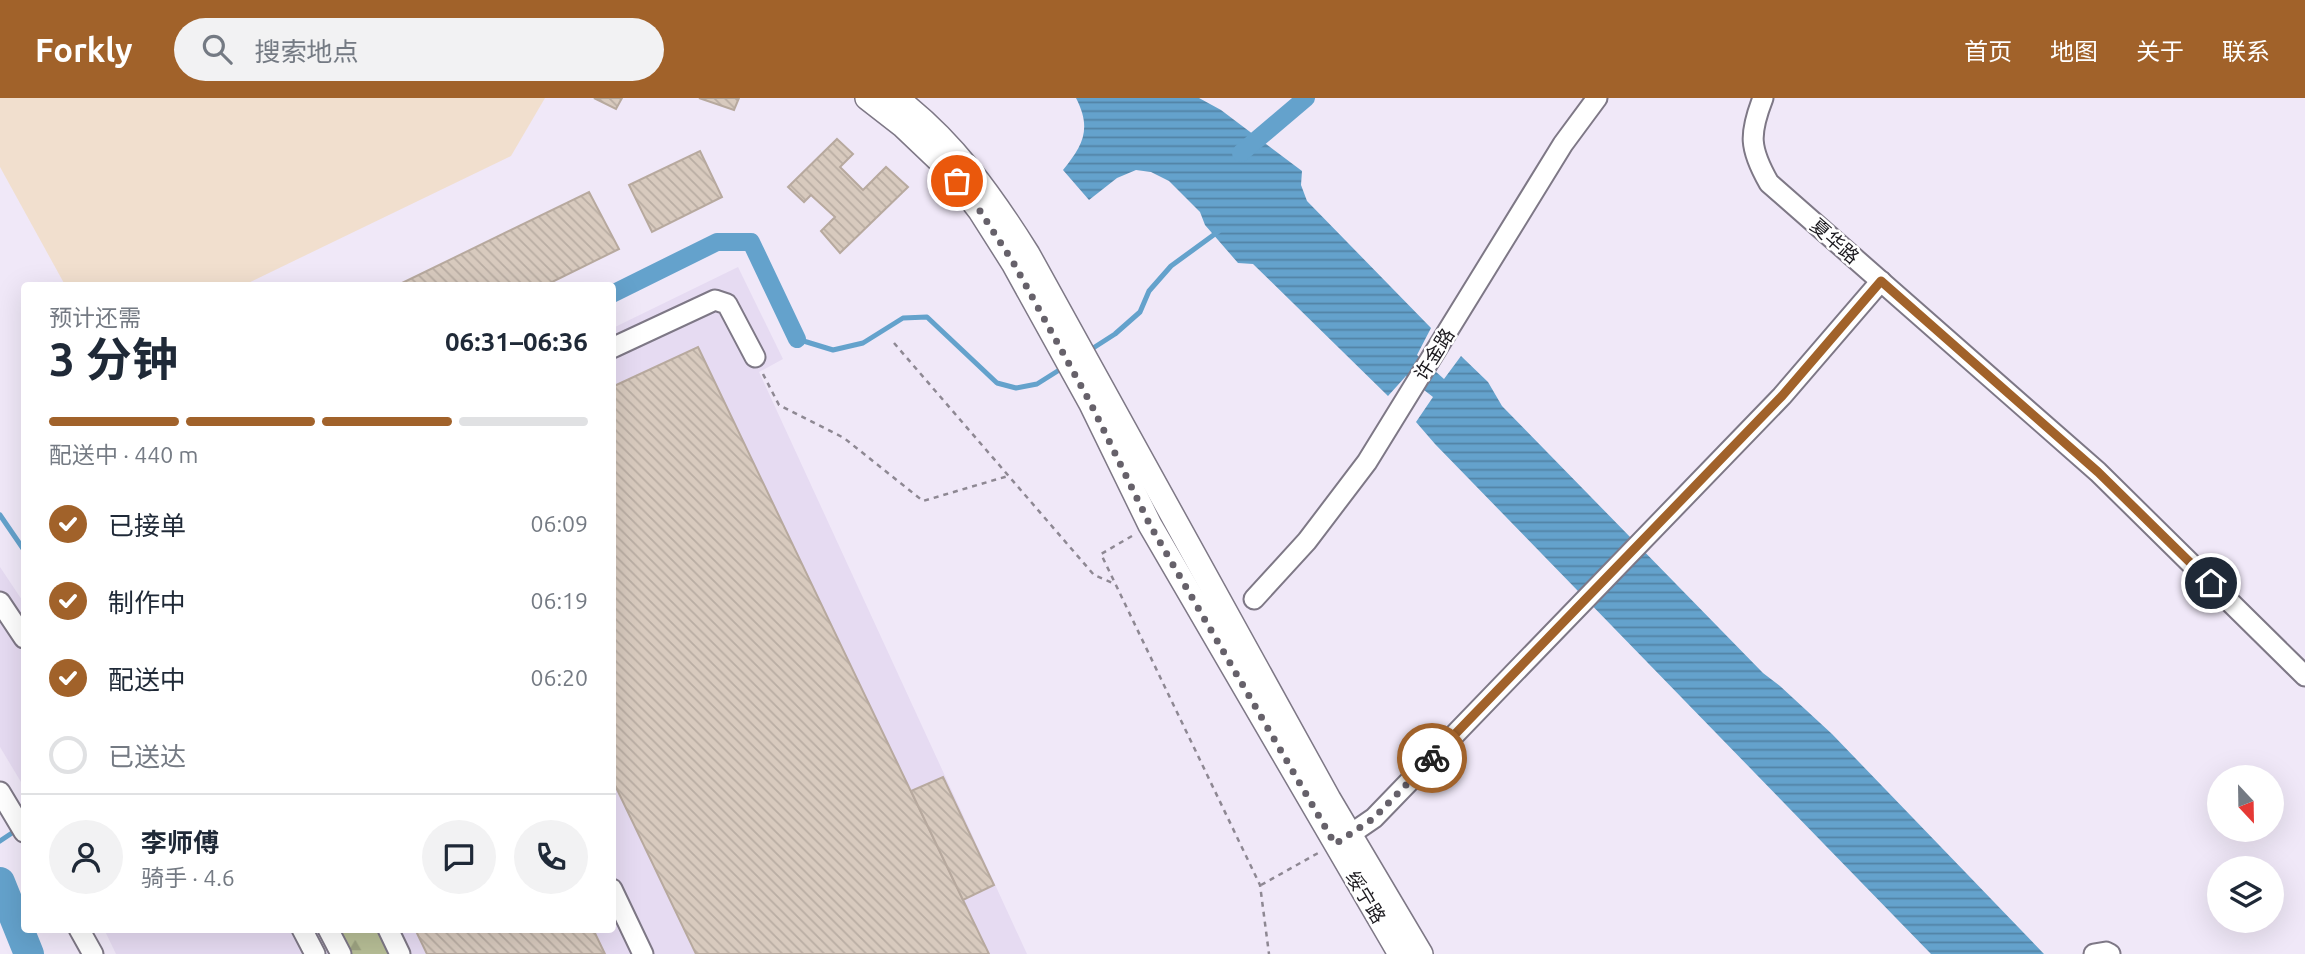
<!DOCTYPE html>
<html lang="zh">
<head>
<meta charset="utf-8">
<style>
  body { margin:0; font-family:Ubuntu,"Noto Sans SC",sans-serif; background:#f2f2f3; color:#1f2937; height:100vh; display:flex; flex-direction:column; font-size:26px; white-space:nowrap }
  * { box-sizing:border-box; margin:0 }
  p { font-size:23px; color:#747a83 }
  .icon { flex:none; width:38px; height:38px; fill:none; stroke:currentColor; stroke-width:2; stroke-linecap:round; stroke-linejoin:round }
  .map { position:relative; flex:1; overflow:hidden }
  .sheet { position:absolute; left:21px; top:184px; width:595px; height:651px; display:flex; flex-direction:column; background:#fff; border-radius:7px; box-shadow:0 7px 28px #0002 }
  .sheet>* { flex:none }
  .needle { width:46px; rotate:158deg }
  .fabs { position:absolute; left:2207px; top:667px; display:grid; gap:14px }
  .fabs a { display:grid; place-items:center; width:77px; height:77px; border-radius:50%; background:#fff; box-shadow:0 7px 28px #0002; font-size:35px }
  .pin { position:absolute; display:grid; place-items:center; width:60px; height:60px; color:#fff; margin:-30px; border:4px solid #fff; border-radius:50%; box-shadow:0 2px 7px #0007 }
  .courier { position:absolute; display:grid; place-items:center; width:70px; height:70px; margin:-35px; border:5px solid #a1622a; border-radius:50%; background:#fff; color:#222; box-shadow:0 2px 9px #0007 }
  .headline em { font-style:normal; font-weight:700 }
  .headline div { display:flex; flex-direction:column-reverse }
  .headline { display:flex; align-items:center; justify-content:space-between; height:119px; padding:0 28px }
  h1 { font-size:46px; font-weight:700; line-height:52px }
  .bar { display:grid; grid-template-columns:repeat(4,1fr); gap:10px 7px; align-content:center; height:84px; padding:0 28px }
  .bar i { height:9px; border-radius:5px; background:#e0e1e3 }
  .bar .active { background:#a1622a }
  .bar p { grid-column:span 4 }
  .line { display:flex; align-items:center; gap:18px; padding:0 28px; border-top:2px solid #e0e1e3 }
  .line div { flex:1 }
  .round { display:grid; place-items:center; flex:none; width:74px; height:74px; border-radius:37px; background:#f2f2f3 }
  ol { padding:0 28px; list-style:none }
  li { display:flex; align-items:center; gap:21px; height:77px }
  li p { margin-inline-start:auto }
  li .icon { padding:7px; border-radius:50%; background:#a1622a; color:#fff; stroke-width:4 }
  li:last-child { color:#747a83 }
  li i { width:38px; height:38px; border:4px solid #e0e1e3; border-radius:50% }
  header { display:flex; align-items:center; gap:42px; box-sizing:border-box; height:98px; padding:0 35px; background:#a1622a; color:#fff }
  header strong { font-size:33px }
  nav { display:flex; gap:38px; margin-inline-start:auto; font-size:24px }
  .search { width:490px; height:63px; background:#f2f2f3; display:flex; align-items:center; gap:18px; box-sizing:border-box; padding:0 24px; border-radius:38px; color:#747a83; font-size:26px }
  .map>svg:first-child { display:block }
</style>
</head>
<body>
<header>
<strong>Forkly</strong>
<div class="search"><svg class="icon" aria-label="search" viewBox="0 0 24 24"><circle cx="10" cy="10" r="6"/><path d="M15 15l6 6"/></svg>搜索地点</div>
<nav><a>首页</a><a>地图</a><a>关于</a><a>联系</a></nav>
</header>
<div class="map">
<svg width="2305" height="856" viewBox="0 0 2305 856">
  <defs>
    <pattern id="forest-firs" width="22" height="20" patternUnits="userSpaceOnUse" patternTransform="scale(1.75)"><rect width="22" height="20" fill="#b7be96"/><path d="M5 1l3.5 6h-7zM16 11l3.5 6h-7z" fill="#9da381"/></pattern>
    <pattern id="water-rules" width="6" height="5" patternUnits="userSpaceOnUse" patternTransform="scale(1.75)"><rect width="6" height="5" fill="#64a2cc"/><path d="M0 2.5h6" fill="none" stroke="#5283a5"/></pattern>
    <pattern id="building-back-hatch" width="6" height="6" patternUnits="userSpaceOnUse" patternTransform="scale(1.75)"><rect width="6" height="6" fill="#d8cabe"/><path d="M-1 5l2 2M0 0l6 6M5-1l2 2" fill="none" stroke="#b9ada3"/></pattern>
  </defs>
  <rect width="100%" height="100%" fill="#f0e8f8"/>
  <g fill="#e6dbf2">
    <polygon points="738,169 783,261 759,274 1027,856 116,856 104,831 612,831 613,230"/>
    <polygon points="0,469 24,505 24,689 0,649"/>
  </g>
  <polygon fill="#f1dfce" points="0,0 545,0 511,58 244,187 65,187 0,69"/>
  <polygon fill="url(#forest-firs)" points="339,831 378,831 389,856 349,856"/>
  <path fill="url(#water-rules)" d="M1076 0H1199L1221 12 1302 73 1301 87 1307 103 1431 230 1417 257 1444 281 1461 258 1488 284 1502 308 1763 575 1780 588 1832 636 2044 856H1931L1435 346 1416 324 1433 299 1406 278 1388 298 1253 166 1238 165 1205 127 1200 114 1169 83 1151 74 1136 72 1117 80 1089 102 1063 72C1083 47 1092 31 1076 0Z"/>
  <g fill="none" stroke-linecap="round" stroke-linejoin="round">
    <g stroke="#64a2cc" stroke-width="5">
      <polyline points="797,241 833,252 863,245 903,220 927,219 997,285 1016,290 1037,286 1064,269"/>
      <polyline points="1087,254 1115,236 1140,214 1149,193 1171,168 1219,133"/>
      <polyline points="0,417 24,452"/>
      <polyline points="0,743 18,731"/>
    </g>
    <g stroke="#64a2cc" stroke-width="18">
      <polyline points="1241,55 1306,0"/>
      <polyline points="612,196 717,144 751,144 797,241"/>
    </g>
    <polyline stroke="#64a2cc" stroke-width="30" points="0,784 29,856"/>
  </g>
  <g fill="url(#building-back-hatch)" stroke="#b7a99e" stroke-width="2">
    <polygon points="594,0 622,0 616,11"/>
    <polygon points="699,0 739,0 734,12"/>
    <polygon points="837,41 853,56 840,69 863,92 886,69 908,89 840,155 821,133 835,119 811,97 804,104 788,89"/>
    <polygon points="700,53 722,99 652,134 629,87"/>
    <polygon points="589,94 619,151 546,187 398,187"/>
    <polygon points="698,249 963,802 989,856 696,856 612,681 612,289"/>
    <polygon points="943,679 994,787 963,802 911,693"/>
    <polygon points="415,831 593,831 605,856 427,856"/>
  </g>
  <g fill="none" stroke-linecap="round" stroke-linejoin="round">
    <defs>
      <g id="minor">
        <path d="M1763 0C1749 36 1749 50 1769 85L2098 374 2305 578"/>
        <polyline points="612,250 715,202 727,206 755,259"/>
        <polyline points="1254,501 1307,443 1367,364 1563,46 1597,0"/>
        <polyline points="0,504 24,540"/>
        <polyline points="0,694 24,734"/>
        <polyline points="1339,744 1374,720 1782,298 1881,183"/>
        <polyline points="612,791 643,856"/>
        <polyline points="79,831 93,856"/>
        <polyline points="302,831 315,856"/>
        <polyline points="328,831 341,856"/>
        <polyline points="388,831 400,856"/>
        <polyline points="2094,856 2106,854 2110,856"/>
      </g>
      <g id="major">
        <polyline points="867,0 903,28 945,68 980,113 1013,165 1091,306 1150,427 1400,856"/>
        <path d="M896 0C952 42 991 97 1028 156L1329 701 1421 856"/>
      </g>
    </defs>
    <use href="#minor" stroke="#7e7886" stroke-width="23"/>
    <use href="#major" stroke="#7e7886" stroke-width="26"/>
    <g stroke="#8e8893" stroke-width="2.5" stroke-dasharray="5 5" stroke-linecap="butt">
      <polyline points="894,245 1094,477 1115,486"/>
      <polyline points="763,276 779,307 844,340 923,403 1008,378"/>
      <polyline points="1132,438 1101,456 1260,787 1269,856"/>
      <polyline points="1261,787 1320,754"/>
    </g>
    <use href="#minor" stroke="#fff" stroke-width="19"/>
    <use href="#major" stroke="#fff" stroke-width="23"/>
  </g>
  <g fill="none" stroke-linecap="round" stroke-linejoin="round">
    <polyline stroke="#66616a" stroke-width="7" stroke-dasharray="0 12.6" points="957,83 980,113 1013,164 1091,306 1150,427 1335,746 1374,720 1432,660"/>
    <polyline stroke="#a1622a" stroke-width="9" points="1432,660 1782,298 1881,183 2098,374 2211,485"/>
  </g>
  <g text-anchor="middle" dominant-baseline="central" stroke-width="5" stroke-linejoin="round" paint-order="stroke">
    <g font-size="19" fill="#1b191e" stroke="#fff">
      <text transform="translate(1835 143) rotate(41)">夏华路</text>
      <text transform="translate(1434 256) rotate(-58)">许金路</text>
      <text transform="translate(1366 799) rotate(59)">绥宁路</text>
    </g>
  </g>
</svg>
<div class="fabs">
<a><svg class="needle" viewBox="-14 -14 28 28"><path d="M0-13l5 13h-10z" fill="#e53935"/><path d="M0 13l5-13h-10z" fill="#747a83"/></svg></a>
<a><svg class="icon" aria-label="layers" viewBox="0 0 24 24"><path d="M12 4l9 5-9 5-9-5zM3 14l9 5 9-5"/></svg></a>
</div>
<div class="pin" style="left:957px;top:83px;background:#ea580c"><svg class="icon" aria-label="bag" viewBox="0 0 24 24"><path d="M5 8h14l-1 12H6zM9 8a3 3 0 0 1 6 0"/></svg></div>
<div class="pin" style="left:2211px;top:485px;background:#1f2937"><svg class="icon" aria-label="home" viewBox="0 0 24 24"><path d="M3 11l9-7 9 7M6 9v11h12V9"/></svg></div>
<div class="courier" style="left:1432px;top:660px"><svg class="icon" aria-label="bike" viewBox="0 0 24 24"><circle cx="6" cy="16" r="4"/><circle cx="18" cy="16" r="4"/><path d="M6 16l4-8h5l3 8M10 8l3 8H6M13 5h3"/></svg></div>
<section class="sheet">
<div class="headline"><div><h1>3 分钟</h1><p>预计还需</p></div><em>06:31–06:36</em></div>
<div class="bar"><i class="active"></i><i class="active"></i><i class="active"></i><i></i><p>配送中 · 440 m</p></div>
<ol>
<li><svg class="icon" aria-label="check" viewBox="0 0 24 24"><path d="M5 12l5 5 9-10"/></svg>已接单<p>06:09</p></li>
<li><svg class="icon" aria-label="check" viewBox="0 0 24 24"><path d="M5 12l5 5 9-10"/></svg>制作中<p>06:19</p></li>
<li><svg class="icon" aria-label="check" viewBox="0 0 24 24"><path d="M5 12l5 5 9-10"/></svg>配送中<p>06:20</p></li>
<li><i></i>已送达</li>
</ol>
<div class="line" style="height:126px"><a class="round"><svg class="icon" aria-label="person" viewBox="0 0 24 24"><circle cx="12" cy="8" r="4"/><path d="M4 21q1-7 8-7t8 7"/></svg></a><div><b>李师傅</b><p>骑手 · 4.6</p></div><a class="round"><svg class="icon" aria-label="chat" viewBox="0 0 24 24"><path d="M4 5h16v11H9l-5 4z"/></svg></a><a class="round"><svg class="icon" aria-label="phone" viewBox="0 0 24 24"><path d="M5 4h4l2 5-3 2q2 4 5 5l2-3 5 2v4C11 20 4 13 5 4z"/></svg></a></div>
</section>
</div>
</body>
</html>
